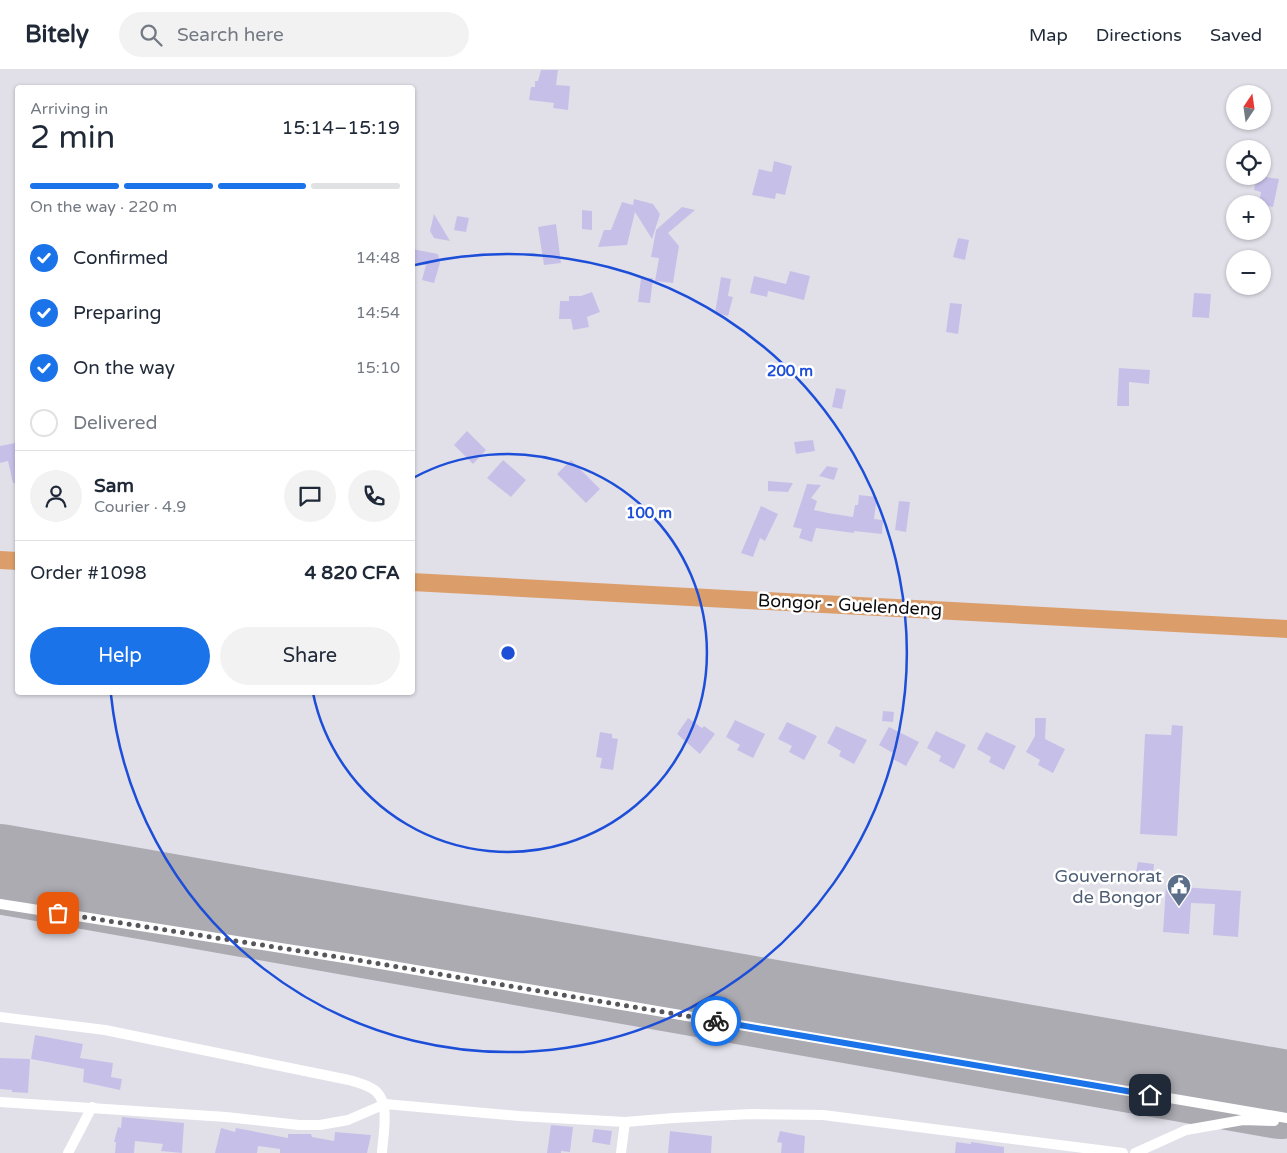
<!DOCTYPE html>
<html lang="en">
<head>
<meta charset="utf-8">
<style>
  body { margin:0; font-family:"Varela Round",sans-serif; background:#f2f2f3; color:#1f2937; height:100vh; display:flex; flex-direction:column; font-size:19px; white-space:nowrap }
  * { box-sizing:border-box; margin:0 }
  p { font-size:16px; color:#747a83 }
  .icon { flex:none; width:28px; height:28px; fill:none; stroke:currentColor; stroke-width:2; stroke-linecap:round; stroke-linejoin:round }
  .map { position:relative; flex:1; overflow:hidden }
  .drawer { position:absolute; left:15px; top:15px; width:400px; height:610px; display:flex; flex-direction:column; background:#fff; border-radius:5px; box-shadow:0 1px 4px #0004 }
  .drawer>* { flex:none }
  .needle { width:32px; rotate:13deg }
  .controls { position:absolute; left:1226px; top:15px; display:grid; gap:10px }
  .controls a { display:grid; place-items:center; width:45px; height:45px; border-radius:50%; background:#fff; box-shadow:0 1px 4px #0004; font-size:25px }
  .pin { position:absolute; display:grid; place-items:center; width:42px; height:42px; color:#fff; margin:-21px; border-radius:10px; box-shadow:0 2px 8px #0006 }
  .courier { position:absolute; display:grid; place-items:center; width:50px; height:50px; margin:-25px; border:4px solid #1a73e8; border-radius:50%; background:#fff; color:#222; box-shadow:0 1px 6px #0007 }
  .headline em { font-style:normal; font-weight:600 }
  .headline div { display:flex; flex-direction:column-reverse }
  .headline { display:flex; align-items:center; justify-content:space-between; height:85px; padding:0 15px }
  h1 { font-size:32px; font-weight:600; line-height:38px }
  .bar { display:grid; grid-template-columns:repeat(4,1fr); gap:8px 5px; align-content:center; height:60px; padding:0 15px }
  .bar i { height:6px; border-radius:4px; background:#e0e1e3 }
  .bar .active { background:#1a73e8 }
  .bar p { grid-column:span 4 }
  .line { display:flex; align-items:center; gap:12px; padding:0 15px; border-top:1px solid #e0e1e3 }
  .line div { flex:1 }
  .round { display:grid; place-items:center; flex:none; width:52px; height:52px; border-radius:26px; background:#f2f2f3 }
  ol { padding:0 15px; list-style:none }
  li { display:flex; align-items:center; gap:15px; height:55px }
  li p { margin-inline-start:auto }
  li .icon { padding:5px; border-radius:50%; background:#1a73e8; color:#fff; stroke-width:4 }
  li:last-child { color:#747a83 }
  li i { width:28px; height:28px; border:2px solid #e0e1e3; border-radius:50% }
  .primary-button { display:flex; gap:10px; margin-top:auto; padding:10px 15px }
  .primary-button a { flex:1; height:58px; border-radius:30px; background:#1a73e8; color:#fff; font-size:20px; font-weight:600; line-height:58px; text-align:center }
  .primary-button a+a { background:#f2f2f3; color:#1f2937 }
  header { display:flex; align-items:center; gap:30px; box-sizing:border-box; height:70px; padding:0 25px; background:#fff; border-bottom:1px solid #e0e1e3 }
  header strong { font-size:24px }
  nav { display:flex; gap:28px; margin-inline-start:auto; font-size:18px }
  .search { width:350px; height:45px; background:#f2f2f3; display:flex; align-items:center; gap:12px; box-sizing:border-box; padding:0 18px; border-radius:28px; color:#747a83; font-size:19px }
  .map>svg:first-child { display:block }
</style>
</head>
<body>
<header>
<strong>Bitely</strong>
<div class="search"><svg class="icon" aria-label="search" viewBox="0 0 24 24"><circle cx="10" cy="10" r="6"/><path d="M15 15l6 6"/></svg>Search here</div>
<nav><a>Map</a><a>Directions</a><a>Saved</a></nav>
</header>
<div class="map">
<svg width="1287" height="1083" viewBox="0 0 1287 1083">
  <rect width="100%" height="100%" fill="#e1e0e9"/>
  <g fill="none" stroke-linecap="round" stroke-linejoin="round">
    <polyline stroke="#acabb2" stroke-width="90" points="0,799 1280,1024"/>
  </g>
  <g fill="#c6c0e8">
    <polygon points="541,0 558,0 556,15 570,16 568,40 553,38 554,33 529,30 531,17 535,17 535,11 538,11"/>
    <polygon points="774,91 792,96 785,125 776,123 775,129 752,125 759,99 772,102"/>
    <polygon points="1257,106 1279,109 1273,137 1259,134 1261,122 1254,120"/>
    <polygon points="634,129 653,134 660,144 652,169 635,142 627,175 598,177 604,160 611,160 622,132 633,135"/>
    <polygon points="682,137 695,140 668,163 679,176 673,213 655,211 659,188 651,187 656,160"/>
    <polygon points="582,140 592,141 592,160 582,159"/>
    <polygon points="434,144 450,171 434,168 430,161"/>
    <polygon points="457,146 469,148 466,162 454,160"/>
    <polygon points="556,154 561,193 544,195 538,157"/>
    <polygon points="958,168 969,170 965,190 953,187"/>
    <polygon points="412,179 438,184 440,193 434,213 422,210 426,195 412,192"/>
    <polygon points="790,201 810,206 804,230 768,221 767,227 750,223 754,206 786,214"/>
    <polygon points="721,207 731,209 728,226 733,227 728,246 715,243"/>
    <polygon points="641,208 653,208 650,233 638,232"/>
    <polygon points="592,222 600,242 587,247 589,257 573,260 571,249 559,249 560,231 569,231 569,226 581,226"/>
    <polygon points="1194,223 1211,224 1209,248 1192,247"/>
    <polygon points="950,233 962,234 958,264 946,262"/>
    <polygon points="1119,298 1150,300 1149,314 1129,312 1129,336 1117,336"/>
    <polygon points="836,318 846,320 842,339 832,337"/>
    <polygon points="467,361 486,380 473,394 454,375"/>
    <polygon points="813,370 815,381 796,384 794,372"/>
    <polygon points="15,373 18,386 18,413 13,413 8,391 0,393 0,376"/>
    <polygon points="503,390 526,410 511,427 487,408"/>
    <polygon points="571,390 600,419 586,433 557,404"/>
    <polygon points="827,396 838,398 834,410 819,406"/>
    <polygon points="768,411 793,413 788,422 768,421"/>
    <polygon points="807,414 821,415 811,428 817,431 814,440 828,443 853,447 855,435 858,435 859,425 877,427 874,449 883,450 882,464 854,461 854,463 816,458 812,472 799,468 802,459 793,457"/>
    <polygon points="899,431 910,432 906,462 895,460"/>
    <polygon points="761,436 778,444 765,471 760,468 753,487 741,483"/>
    <polygon points="883,641 894,642 893,652 882,651"/>
    <polygon points="688,648 702,658 704,656 715,664 700,684 677,664"/>
    <polygon points="1035,648 1046,648 1045,669 1065,679 1053,703 1038,695 1040,690 1026,682 1035,666"/>
    <polygon points="735,650 765,664 753,688 737,680 740,675 726,667"/>
    <polygon points="787,652 817,666 804,690 789,682 792,676 778,669"/>
    <polygon points="1172,655 1183,656 1177,766 1140,764 1145,664 1171,665"/>
    <polygon points="836,656 867,670 854,694 839,686 841,681 827,673"/>
    <polygon points="889,657 919,672 906,696 891,688 893,683 879,675"/>
    <polygon points="936,661 966,675 954,699 939,691 941,686 927,678"/>
    <polygon points="600,662 612,664 612,668 618,669 613,700 600,698 602,688 596,687"/>
    <polygon points="986,662 1016,676 1004,700 989,692 991,687 977,679"/>
    <polygon points="1138,792 1154,794 1153,804 1136,802"/>
    <polygon points="1166,816 1241,821 1238,867 1213,865 1215,834 1191,833 1189,864 1163,862"/>
    <polygon points="35,965 83,974 80,988 113,993 111,1007 122,1009 120,1020 83,1012 84,999 31,989"/>
    <polygon points="0,988 30,989 28,1023 12,1022 12,1020 0,1019"/>
    <polygon points="122,1047 184,1053 182,1083 161,1081 163,1074 135,1071 134,1083 115,1083 116,1072 114,1072 118,1057 121,1058"/>
    <polygon points="551,1055 573,1057 570,1082 561,1081 561,1083 547,1083"/>
    <polygon points="221,1058 235,1062 236,1058 288,1068 288,1064 311,1064 312,1067 334,1071 335,1062 371,1065 367,1083 280,1083 280,1079 258,1076 257,1083 215,1083"/>
    <polygon points="594,1059 612,1061 610,1075 592,1072"/>
    <polygon points="670,1061 712,1066 711,1083 668,1083"/>
    <polygon points="780,1061 805,1066 804,1083 781,1083 782,1073 777,1072"/>
    <polygon points="956,1072 971,1074 971,1072 1004,1077 1004,1083 955,1083"/>
  </g>
  <g fill="none" stroke-linecap="round" stroke-linejoin="round">
    <g stroke="#fff" stroke-width="10">
      <polyline points="0,834 351,889 1287,1048"/>
      <path d="M0 947 105 960 349 1010C356 1012 364 1014 371 1018 392 1028 383 1063 382 1083"/>
      <polyline points="0,1032 226,1047 299,1055 320,1055 348,1050 385,1034 519,1046 625,1052 674,1048 751,1044 823,1045 1123,1083"/>
      <polyline points="68,1083 92,1037"/>
      <polyline points="621,1083 625,1052"/>
      <polyline points="1135,1083 1186,1060 1243,1050 1274,1051"/>
    </g>
    <g stroke="#db9e6b" stroke-width="18">
      <polyline points="0,490 18,491"/>
      <polyline points="412,512 1287,559"/>
    </g>
  </g>
  <g fill="none" stroke-linecap="round" stroke-linejoin="round">
    <polyline stroke="#56565b" stroke-width="5" stroke-dasharray="0 9" points="58,843 351,889 716,951"/>
    <polyline stroke="#1a73e8" stroke-width="6" points="716,951 1150,1025"/>
  </g>
  <g fill="none" stroke="#1d4ed8" stroke-width="2.5">
    <path d="M413 408A199 199 0 1 1 313 623"/>
    <path d="M415 195A399 399 0 1 1 111 625"/>
  </g>
  <defs>
    <symbol id="civic-pin" viewBox="-11 -11 22 30"><path d="M0 17L-7.5 6A9.5 9.5 0 1 1 7.5 6Z" fill="#5c6f8a" stroke="#fff"/><path d="M-.6-6.5H3V-4.5H.6V-3L4-1V1h2V6H-6V1h2V-1L-.6-3ZM-1.2 2.5V6h2.4V2.5Z" fill="#fff"/></symbol>
  </defs>
  <g fill-rule="evenodd">
    <use href="#civic-pin" x="1165" y="802" width="28" height="38"/>
  </g>
  <g text-anchor="middle" dominant-baseline="central" stroke-width="5" stroke-linejoin="round" paint-order="stroke">
    <g font-size="18" fill="#0b0b0e" stroke="#fff">
      <text transform="translate(850 535) rotate(3)">Bongor - Guelendeng</text>
    </g>
    <g font-size="18" fill="#4e5e75" stroke="#fff" text-anchor="end">
      <text x="1162" y="806">Gouvernorat<tspan x="1162" dy="21">de Bongor</tspan></text>
    </g>
  </g>
  <circle cx="508" cy="583" r="8" fill="#1d4ed8" stroke="#fff" stroke-width="2.5"/>
  <g font-size="15" text-anchor="middle" font-weight="bold" fill="#1d4ed8" stroke="#fff" stroke-width="5" stroke-linejoin="round" paint-order="stroke">
    <text x="790" y="306">200 m</text>
    <text x="649" y="448">100 m</text>
  </g>
</svg>
<div class="controls">
<a><svg class="needle" viewBox="-14 -14 28 28"><path d="M0-13l5 13h-10z" fill="#e53935"/><path d="M0 13l5-13h-10z" fill="#747a83"/></svg></a>
<a><svg class="icon" aria-label="locate" viewBox="0 0 24 24"><circle cx="12" cy="12" r="6"/><path d="M12 2v4M12 18v4M2 12h4M18 12h4"/></svg></a>
<a>+</a>
<a>−</a>
</div>
<div class="pin" style="left:58px;top:843px;background:#ea580c"><svg class="icon" aria-label="bag" viewBox="0 0 24 24"><path d="M5 8h14l-1 12H6zM9 8a3 3 0 0 1 6 0"/></svg></div>
<div class="pin" style="left:1150px;top:1025px;background:#1f2937"><svg class="icon" aria-label="home" viewBox="0 0 24 24"><path d="M3 11l9-7 9 7M6 9v11h12V9"/></svg></div>
<div class="courier" style="left:716px;top:951px"><svg class="icon" aria-label="bike" viewBox="0 0 24 24"><circle cx="6" cy="16" r="4"/><circle cx="18" cy="16" r="4"/><path d="M6 16l4-8h5l3 8M10 8l3 8H6M13 5h3"/></svg></div>
<section class="drawer">
<div class="headline"><div><h1>2 min</h1><p>Arriving in</p></div><em>15:14–15:19</em></div>
<div class="bar"><i class="active"></i><i class="active"></i><i class="active"></i><i></i><p>On the way · 220 m</p></div>
<ol>
<li><svg class="icon" aria-label="check" viewBox="0 0 24 24"><path d="M5 12l5 5 9-10"/></svg>Confirmed<p>14:48</p></li>
<li><svg class="icon" aria-label="check" viewBox="0 0 24 24"><path d="M5 12l5 5 9-10"/></svg>Preparing<p>14:54</p></li>
<li><svg class="icon" aria-label="check" viewBox="0 0 24 24"><path d="M5 12l5 5 9-10"/></svg>On the way<p>15:10</p></li>
<li><i></i>Delivered</li>
</ol>
<div class="line" style="height:90px"><a class="round"><svg class="icon" aria-label="person" viewBox="0 0 24 24"><circle cx="12" cy="8" r="4"/><path d="M4 21q1-7 8-7t8 7"/></svg></a><div><b>Sam</b><p>Courier · 4.9</p></div><a class="round"><svg class="icon" aria-label="chat" viewBox="0 0 24 24"><path d="M4 5h16v11H9l-5 4z"/></svg></a><a class="round"><svg class="icon" aria-label="phone" viewBox="0 0 24 24"><path d="M5 4h4l2 5-3 2q2 4 5 5l2-3 5 2v4C11 20 4 13 5 4z"/></svg></a></div>
<div class="line" style="height:65px"><div>Order #1098</div><b>4 820 CFA</b></div>
<div class="primary-button"><a>Help</a><a>Share</a></div>
</section>
</div>
</body>
</html>
